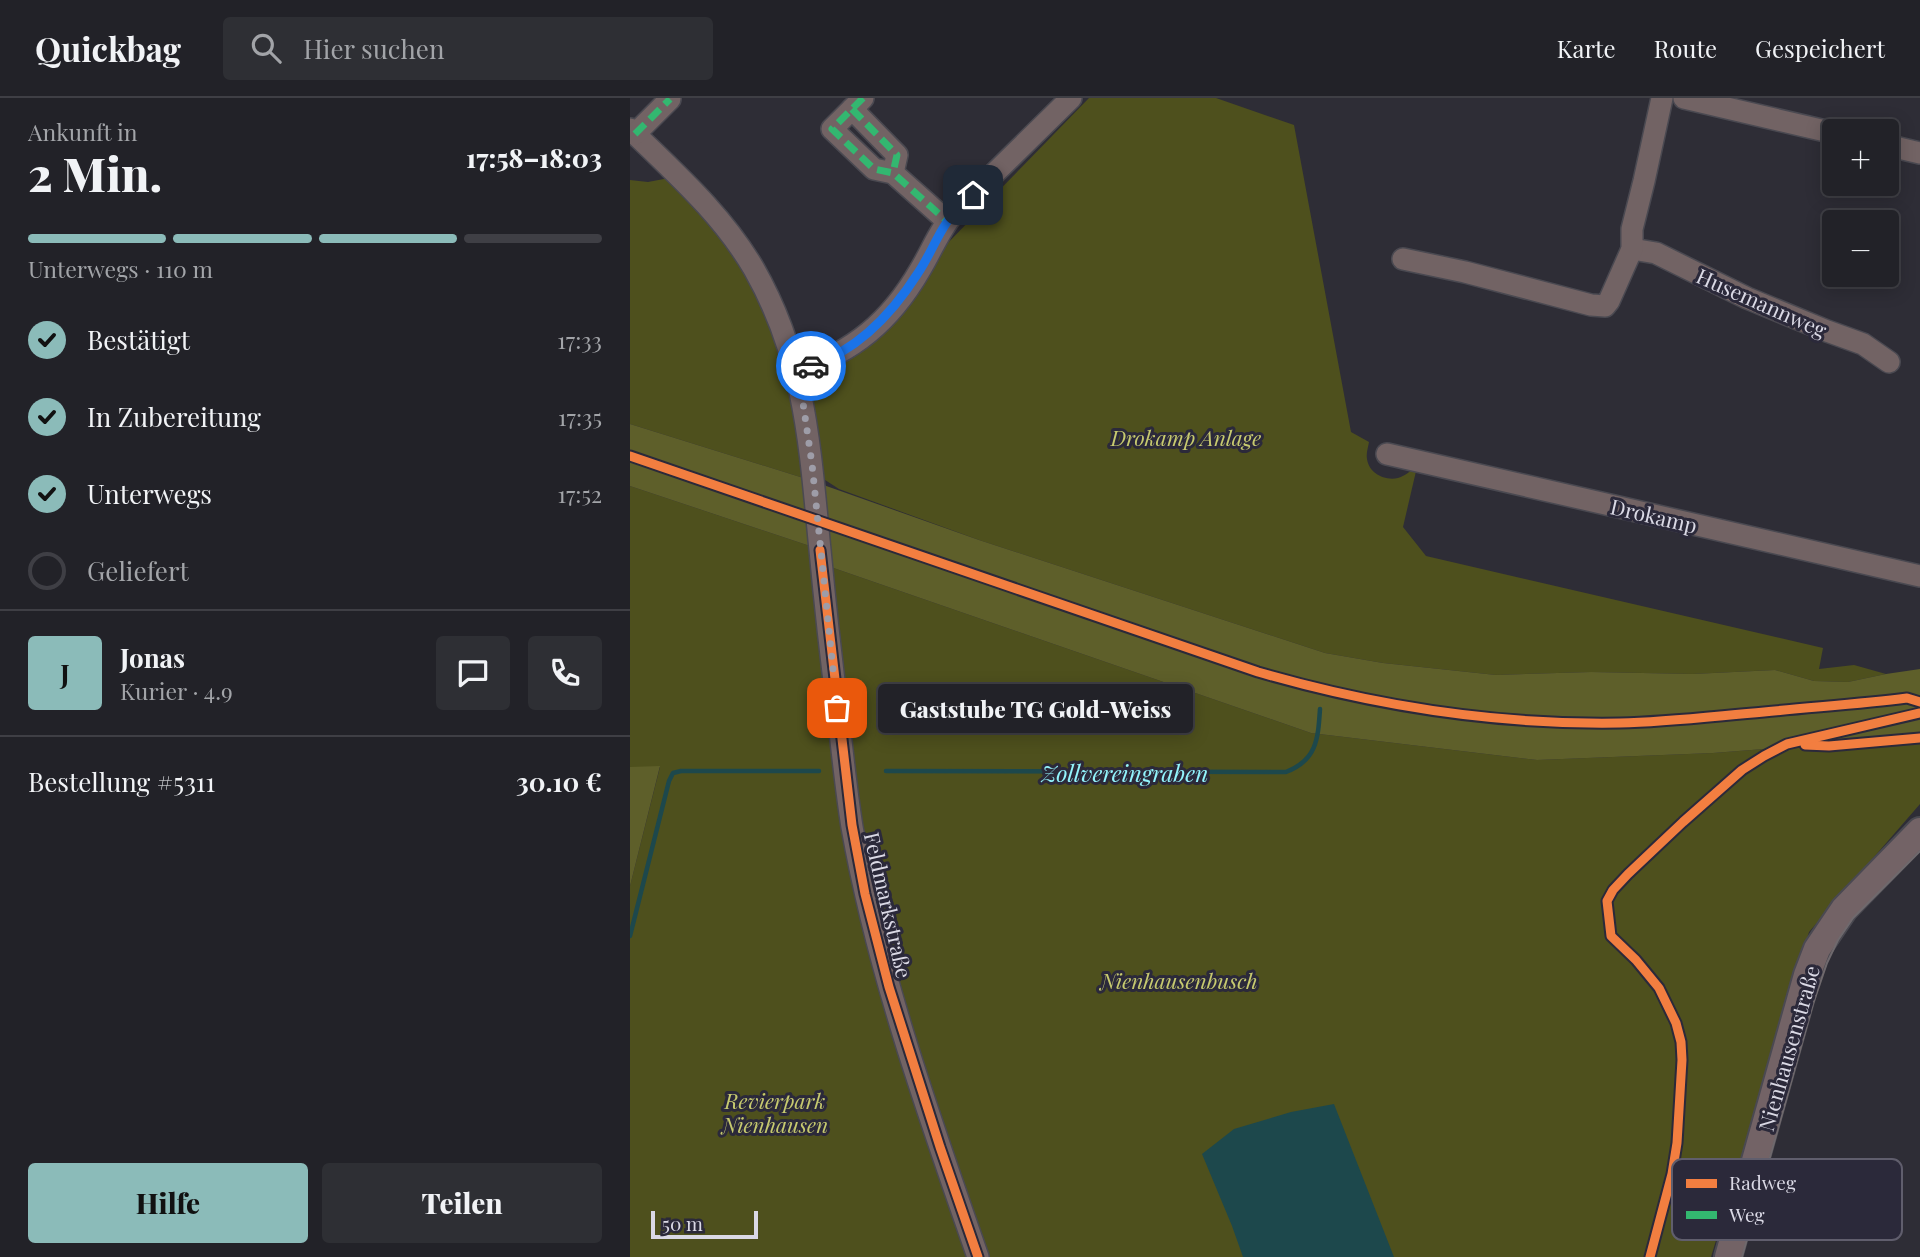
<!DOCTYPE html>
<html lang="de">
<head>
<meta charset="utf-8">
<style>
  body { margin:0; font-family:"Playfair Display",serif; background:#2e2f34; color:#f1f3f6; height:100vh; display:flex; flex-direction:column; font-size:26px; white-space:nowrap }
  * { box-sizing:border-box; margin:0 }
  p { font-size:23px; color:#a2a4a8 }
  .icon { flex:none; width:38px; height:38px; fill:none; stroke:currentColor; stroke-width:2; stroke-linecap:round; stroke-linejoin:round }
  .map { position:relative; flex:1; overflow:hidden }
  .side { display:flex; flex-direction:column; background:#222228; width:630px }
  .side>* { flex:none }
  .buttons { position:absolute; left:1192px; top:21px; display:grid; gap:14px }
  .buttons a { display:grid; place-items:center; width:77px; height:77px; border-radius:7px; background:#222228; box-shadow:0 4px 18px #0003,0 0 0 2px #3f3f45; font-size:35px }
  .scale { position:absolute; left:21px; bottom:18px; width:107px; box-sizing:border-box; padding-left:7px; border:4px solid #dad9e5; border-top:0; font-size:19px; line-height:24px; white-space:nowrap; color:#dad9e5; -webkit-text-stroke:5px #2b293a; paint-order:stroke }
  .pin { position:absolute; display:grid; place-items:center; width:60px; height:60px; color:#fff; margin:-30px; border-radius:14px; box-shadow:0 4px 10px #0006 }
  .courier { position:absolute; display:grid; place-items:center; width:70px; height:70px; margin:-35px; border:5px solid #1a73e8; border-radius:50%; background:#fff; color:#222; box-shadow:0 2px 9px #0007 }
  .bubble { position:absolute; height:49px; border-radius:7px; background:#222228; box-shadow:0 4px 18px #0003,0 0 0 2px #3f3f45; font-size:23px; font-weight:800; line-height:49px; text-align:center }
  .headline em { font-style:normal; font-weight:800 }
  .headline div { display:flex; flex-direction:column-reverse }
  .headline { display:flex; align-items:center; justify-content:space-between; height:119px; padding:0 28px }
  h1 { font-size:46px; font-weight:800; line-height:52px }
  .bar { display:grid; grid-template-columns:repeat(4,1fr); gap:10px 7px; align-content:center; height:84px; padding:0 28px }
  .bar i { height:9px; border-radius:5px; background:#3f3f45 }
  .bar .on { background:#8bbbb9 }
  .bar p { grid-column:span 4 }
  .line { display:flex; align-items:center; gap:18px; padding:0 28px; border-top:2px solid #3f3f45 }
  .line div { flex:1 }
  .round { display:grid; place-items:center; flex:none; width:74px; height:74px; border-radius:7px; background:#2e2f34 }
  ol { padding:0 28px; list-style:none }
  li { display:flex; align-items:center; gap:21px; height:77px }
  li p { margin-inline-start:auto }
  li .icon { padding:7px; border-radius:50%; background:#8bbbb9; color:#111; stroke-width:4 }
  li:last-child { color:#a2a4a8 }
  li i { width:38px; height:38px; border:4px solid #3f3f45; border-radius:50% }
  .action { display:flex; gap:14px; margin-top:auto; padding:14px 28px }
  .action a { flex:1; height:80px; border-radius:7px; background:#8bbbb9; color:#111; font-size:28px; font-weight:800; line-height:80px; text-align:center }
  .action a+a { background:#2e2f34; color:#f1f3f6 }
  header { display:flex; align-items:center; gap:42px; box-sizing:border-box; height:98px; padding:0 35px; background:#222228; border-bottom:2px solid #3f3f45 }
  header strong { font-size:33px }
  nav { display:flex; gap:38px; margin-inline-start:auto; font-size:24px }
  .search { width:490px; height:63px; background:#2e2f34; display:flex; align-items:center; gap:18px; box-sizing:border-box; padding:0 24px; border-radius:7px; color:#a2a4a8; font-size:26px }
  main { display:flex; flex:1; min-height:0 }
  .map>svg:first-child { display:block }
</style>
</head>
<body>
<header>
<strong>Quickbag</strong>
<div class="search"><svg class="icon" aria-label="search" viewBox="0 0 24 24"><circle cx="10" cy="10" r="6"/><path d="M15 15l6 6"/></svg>Hier suchen</div>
<nav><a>Karte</a><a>Route</a><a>Gespeichert</a></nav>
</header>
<main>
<section class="side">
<div class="headline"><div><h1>2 Min.</h1><p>Ankunft in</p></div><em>17:58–18:03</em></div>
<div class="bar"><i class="on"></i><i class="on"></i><i class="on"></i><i></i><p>Unterwegs · 110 m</p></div>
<ol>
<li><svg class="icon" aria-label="check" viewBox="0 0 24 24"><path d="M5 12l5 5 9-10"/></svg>Bestätigt<p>17:33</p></li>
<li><svg class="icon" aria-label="check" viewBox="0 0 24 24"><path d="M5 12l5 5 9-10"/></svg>In Zubereitung<p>17:35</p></li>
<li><svg class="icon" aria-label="check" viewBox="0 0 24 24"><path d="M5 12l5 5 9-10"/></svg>Unterwegs<p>17:52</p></li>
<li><i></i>Geliefert</li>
</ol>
<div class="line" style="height:126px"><b class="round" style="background:#8bbbb9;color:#111">J</b><div><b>Jonas</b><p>Kurier · 4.9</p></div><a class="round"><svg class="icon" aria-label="chat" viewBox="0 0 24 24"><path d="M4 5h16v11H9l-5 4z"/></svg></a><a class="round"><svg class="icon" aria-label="phone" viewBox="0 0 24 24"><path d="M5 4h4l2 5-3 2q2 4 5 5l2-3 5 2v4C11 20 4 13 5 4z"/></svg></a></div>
<div class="line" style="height:91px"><div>Bestellung #5311</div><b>30.10 €</b></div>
<div class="action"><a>Hilfe</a><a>Teilen</a></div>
</section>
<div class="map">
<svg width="1290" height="1159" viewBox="0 0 1290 1159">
  <rect width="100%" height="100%" fill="#2e2d36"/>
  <g fill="#4e501d">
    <path d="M459 0H586L664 27 721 334 739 344C738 350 736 355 737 361 739 375 754 383 768 380 776 378 780 372 787 369L773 429 796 458 1193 550 1189 571 1224 567 1256 576 1218 584 1184 583 1145 572 1063 576 961 574 866 577 753 565 695 555 349 442 209 391 192 380 180 300 258 215 311 152Z"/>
    <polygon points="39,80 121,170 160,277 183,383 0,326 0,82 18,84"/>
    <polygon points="0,388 189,451 221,727 347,1159 0,1159 0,788 30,669 0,669"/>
    <polygon points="192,466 681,635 907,662 1083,655 1290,639 1290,706 1179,834 1081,1159 349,1159 237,796"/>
  </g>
  <g fill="#5e5f2a">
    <polygon points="0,326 183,383 189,451 0,388"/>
    <polygon points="185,384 349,442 695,555 753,565 866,577 961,574 1063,576 1145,572 1184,583 1218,584 1256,576 1290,571 1290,639 1083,655 907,662 681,635 192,466"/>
    <polygon points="30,668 0,788 0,669"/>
  </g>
  <polygon fill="#1d484c" points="704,1006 764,1159 613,1159 602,1128 572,1056 604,1031 661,1014"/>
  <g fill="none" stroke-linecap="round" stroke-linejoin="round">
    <g stroke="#1d484c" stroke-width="4.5">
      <path d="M256 673 656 674C687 662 688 641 690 611"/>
      <polyline points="0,838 39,683 43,675 51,673 189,673"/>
    </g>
    <defs>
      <g id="minor">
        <polyline points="233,0 202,31 244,71 263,75 317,123"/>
        <polyline points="1054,0 1204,35"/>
        <polyline points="222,11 267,57 263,75"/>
        <path d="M0 31C45 75 92 116 124 171 176 262 180 351 190 452 195 506 201 560 208 615 212 653 216 691 222 729 248 876 299 1018 348 1159"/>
        <polyline points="5,36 40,1"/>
        <polyline points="1256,47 1290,55"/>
        <polyline points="1002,151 1026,155 1117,200 1197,233 1233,246 1259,264"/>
        <polyline points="773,161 835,174 961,207 975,208 979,203 1002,151 1002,131 1014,83 1032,0"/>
        <path d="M167 273C223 254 260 224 290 172 301 154 309 133 323 116L441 0"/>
        <polyline points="757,356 1290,478"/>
      </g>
      <polyline id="major" points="1098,1159 1177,877 1187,851 1214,811 1290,733"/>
    </defs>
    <use href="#minor" stroke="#4a4951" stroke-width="24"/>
    <use href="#major" stroke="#4a4951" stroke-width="30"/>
    <use href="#minor" stroke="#726364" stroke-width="21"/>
    <use href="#major" stroke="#736366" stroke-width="26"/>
    <polyline stroke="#6f696d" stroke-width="2" points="1112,1159 1183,906 1197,865 1208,842 1223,820 1290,753"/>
    <g stroke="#33b770" stroke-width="7" stroke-dasharray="14 7" stroke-linecap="butt">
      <polyline points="233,0 202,31 244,71 263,75 317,123"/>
      <polyline points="222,11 267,57 263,75"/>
      <polyline points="5,36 40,1"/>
    </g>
    <defs>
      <g id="cycleway">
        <path d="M0 358 628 574C745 608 868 627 990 625 1038 624 1086 618 1134 614 1182 609 1230 606 1277 600L1290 604"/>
        <polyline points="190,452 222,727 235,796 259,889 310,1049 348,1159"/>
        <polyline points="1175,647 1199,648 1290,640"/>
        <polyline points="1020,1159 1042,1076 1047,1045 1052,962 1051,944 1046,925 1029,890 1006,862 981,838 977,803 983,792 998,776 1053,724 1112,672 1134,658 1157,646 1290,615"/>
      </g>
    </defs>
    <use href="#cycleway" stroke="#2b293a" stroke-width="13"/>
    <use href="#cycleway" stroke="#f27e40" stroke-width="9"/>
  </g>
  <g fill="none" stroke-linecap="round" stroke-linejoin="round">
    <polyline stroke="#9e9da8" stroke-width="7" stroke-dasharray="0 12.6" points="181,268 167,273 172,298 182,366 207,610"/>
    <path stroke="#1a73e8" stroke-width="9" d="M181 268C228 252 262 216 288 175 299 159 306 140 317 124 324 113 334 105 343 97"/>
  </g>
  <g text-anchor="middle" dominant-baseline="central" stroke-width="6" stroke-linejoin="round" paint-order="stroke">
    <g font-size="21" fill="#dad9e5" stroke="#2b293a">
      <text transform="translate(1132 204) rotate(24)">Husemannweg</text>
      <text transform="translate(1024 417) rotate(13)">Drokamp</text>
      <text transform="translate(259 807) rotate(77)">Feldmarkstraße</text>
      <text transform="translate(1158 950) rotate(-74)">Nienhausenstraße</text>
    </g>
    <g font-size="21" font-style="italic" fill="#c7ca6f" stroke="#2b293a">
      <text x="556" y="339">Drokamp Anlage</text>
      <text x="549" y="882">Nienhausenbusch</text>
      <text x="145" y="1002">Revierpark<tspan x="145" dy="24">Nienhausen</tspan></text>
    </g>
    <g font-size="23" font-style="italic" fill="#93f4fc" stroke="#2b293a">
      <text x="495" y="674">Zollvereingraben</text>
    </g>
  </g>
  <rect x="1042" y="1061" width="230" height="81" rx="10" fill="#2b293a" stroke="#605e6d" stroke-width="2"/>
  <rect x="1056" y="1081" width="31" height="9" fill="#f27e40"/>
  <rect x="1056" y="1113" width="31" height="8" fill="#33b770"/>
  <g font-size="19" fill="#dad9e5">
    <text x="1099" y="1092">Radweg</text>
    <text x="1099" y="1124">Weg</text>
  </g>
</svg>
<div class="buttons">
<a>+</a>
<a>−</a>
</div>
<div class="scale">50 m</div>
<div class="pin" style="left:207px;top:610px;background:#ea580c"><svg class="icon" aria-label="bag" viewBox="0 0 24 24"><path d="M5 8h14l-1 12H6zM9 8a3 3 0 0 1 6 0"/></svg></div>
<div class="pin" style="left:343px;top:97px;background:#1f2937"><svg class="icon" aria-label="home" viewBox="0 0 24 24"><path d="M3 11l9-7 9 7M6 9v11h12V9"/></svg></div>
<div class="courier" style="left:181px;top:268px"><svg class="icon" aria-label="car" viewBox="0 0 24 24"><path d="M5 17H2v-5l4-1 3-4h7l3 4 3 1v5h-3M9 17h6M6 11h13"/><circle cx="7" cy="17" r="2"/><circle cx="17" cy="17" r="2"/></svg></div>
<div class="bubble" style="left:248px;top:586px;width:315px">Gaststube TG Gold-Weiss</div>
</div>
</main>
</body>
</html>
